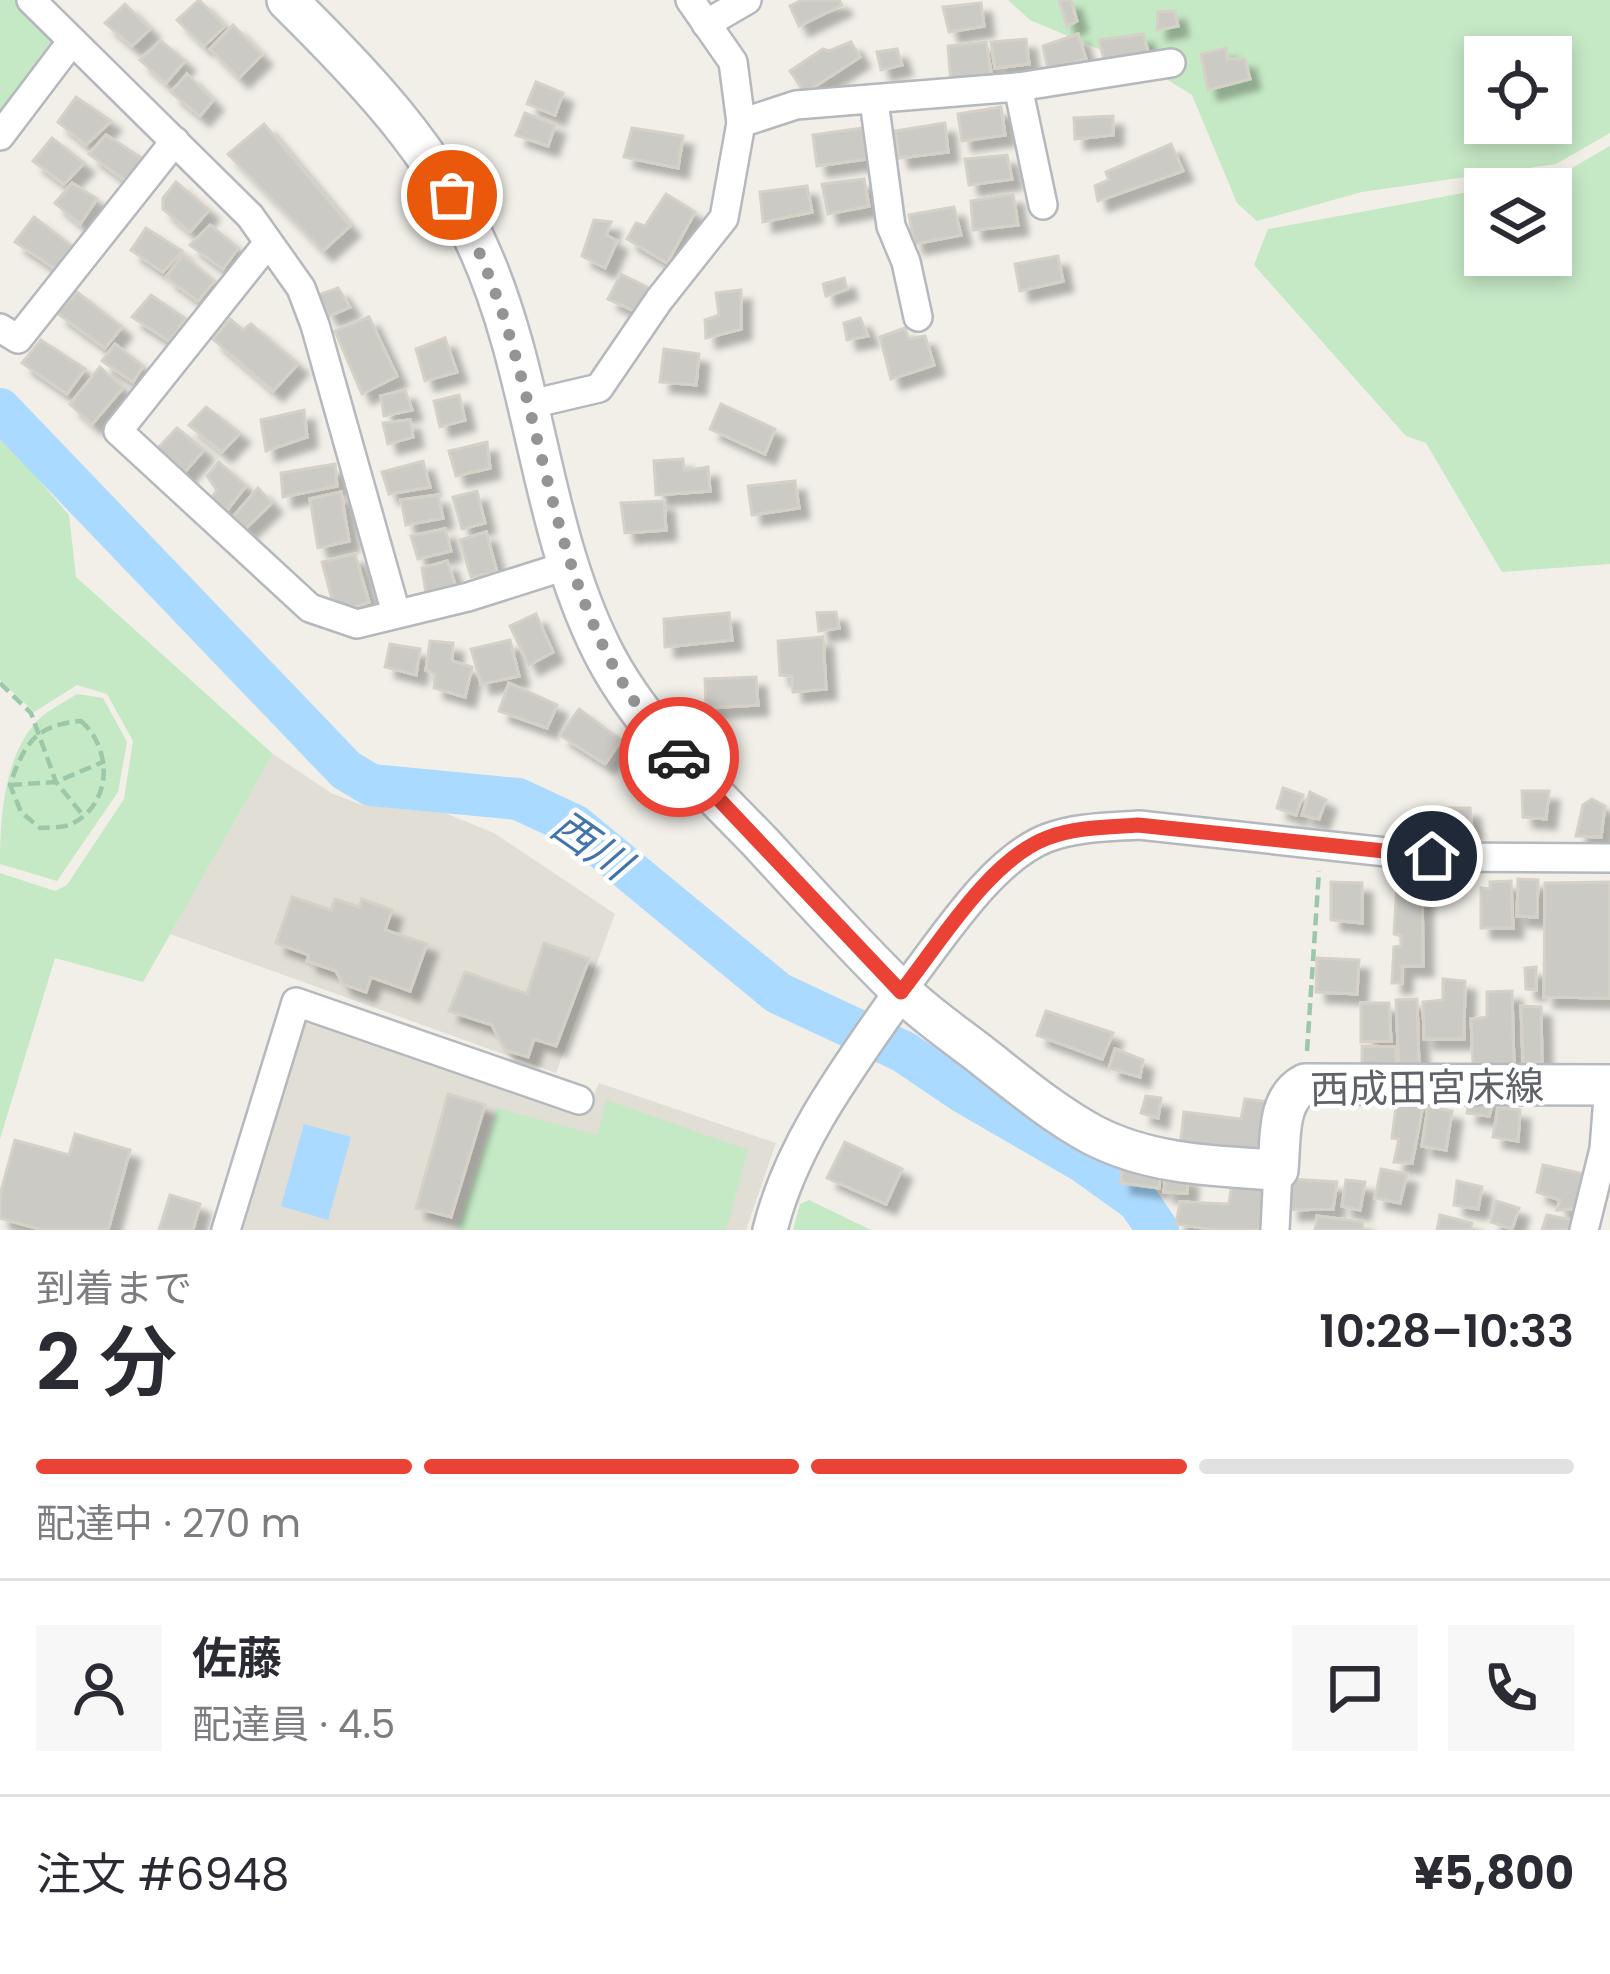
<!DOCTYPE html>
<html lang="ja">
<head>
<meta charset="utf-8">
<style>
  body { margin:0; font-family:Poppins,"Noto Sans JP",sans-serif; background:#f7f7f7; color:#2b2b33; height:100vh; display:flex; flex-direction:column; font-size:45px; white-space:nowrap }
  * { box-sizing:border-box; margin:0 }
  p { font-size:39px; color:#7c7c81 }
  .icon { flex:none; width:66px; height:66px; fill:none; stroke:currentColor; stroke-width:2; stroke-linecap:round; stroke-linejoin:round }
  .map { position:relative; height:1230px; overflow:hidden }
  .panel { display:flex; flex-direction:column; background:#fff; flex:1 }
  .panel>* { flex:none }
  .buttons { position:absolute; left:1464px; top:36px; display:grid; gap:24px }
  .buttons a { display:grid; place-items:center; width:108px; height:108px; border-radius:0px; background:#fff; box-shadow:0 6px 18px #0003; font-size:60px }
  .pin { position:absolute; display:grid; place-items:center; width:102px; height:102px; color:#fff; margin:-51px; border:6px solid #fff; border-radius:50%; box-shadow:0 3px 12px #0007 }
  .courier { position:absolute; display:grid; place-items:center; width:120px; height:120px; margin:-60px; border:9px solid #ea4335; border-radius:50%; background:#fff; color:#222; box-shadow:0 3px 15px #0007 }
  .headline em { font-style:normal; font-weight:600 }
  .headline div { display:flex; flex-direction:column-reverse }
  .headline { display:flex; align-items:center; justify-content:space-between; height:204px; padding:0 36px }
  h1 { font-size:78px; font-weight:600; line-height:90px }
  .bar { display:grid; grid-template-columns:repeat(4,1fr); gap:18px 12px; align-content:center; height:144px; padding:0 36px }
  .bar i { height:15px; border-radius:9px; background:#e1e1e2 }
  .bar .on { background:#ea4335 }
  .bar p { grid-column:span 4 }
  .line { display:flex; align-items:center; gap:30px; padding:0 36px; border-top:3px solid #e1e1e2 }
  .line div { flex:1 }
  .round { display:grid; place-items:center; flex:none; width:126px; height:126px; border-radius:0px; background:#f7f7f7 }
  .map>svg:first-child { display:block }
</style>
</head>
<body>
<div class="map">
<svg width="1610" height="1230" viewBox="0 0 1610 1230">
  <defs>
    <filter id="shadow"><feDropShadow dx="10" dy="10" stdDeviation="3" flood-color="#0004"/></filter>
  </defs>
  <rect width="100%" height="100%" fill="#f1efe8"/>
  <g fill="#e1ded6">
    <polygon points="273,754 331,793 362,805 445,813 494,833 615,914 556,1073 170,934"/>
    <polygon points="305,1018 586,1113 599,1083 776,1143 746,1230 243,1230"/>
  </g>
  <g fill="#c5e8c5" fill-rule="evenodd">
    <polygon points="0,0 19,0 64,44 0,126"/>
    <path d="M1008 0H1610V133L1556 164 1362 192 1257 221 1237 203 1192 95 1160 75 1030 20ZM1485 57H1551V123H1485Z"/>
    <polygon points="1610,146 1610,564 1502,572 1426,443 1406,436 1254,265 1268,229 1485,189 1485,255 1551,255 1551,189 1486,189 1558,176"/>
    <polygon points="0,435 69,515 76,577 273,754 143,982 55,958 0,1139 0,873 55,891 67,885 124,799 133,741 107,694 77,685 34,712 0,680"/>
    <path d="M77 694 103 698 127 742 118 792 57 881 0 864C0 819 4 755 38 720 48 710 65 702 77 694Z"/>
    <polygon points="607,1100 748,1150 726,1230 457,1230 497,1108 597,1135"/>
    <polygon points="809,1200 871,1230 793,1230 800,1204"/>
  </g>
  <polygon fill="#aadaff" points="304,1124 351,1137 328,1220 281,1206"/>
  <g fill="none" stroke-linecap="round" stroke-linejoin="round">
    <polyline stroke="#aadaff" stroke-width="42" points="0,409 346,770 371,785 518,799 574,825 778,993 904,1052 963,1092 1082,1161 1138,1201 1158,1230"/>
  </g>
  <g fill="#cccac5" stroke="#d6d1c6" stroke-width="3" filter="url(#shadow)">
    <polygon points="199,0 225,26 204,46 177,20"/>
    <polygon points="802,0 839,0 842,5 799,26 790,6"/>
    <polygon points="1059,0 1071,0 1077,21 1067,26"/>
    <polygon points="981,3 984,26 949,32 943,7"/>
    <polygon points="125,4 150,29 132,46 105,23"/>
    <polygon points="1175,11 1178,26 1157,30 1158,12"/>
    <polygon points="233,25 262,55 239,78 210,49"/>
    <polygon points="1078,34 1086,59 1048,70 1043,46"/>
    <polygon points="1143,34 1150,58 1106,68 1099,40"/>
    <polygon points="1026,39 1029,64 995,68 991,42"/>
    <polygon points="161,41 185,61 166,83 140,60"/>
    <polygon points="851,42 860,57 805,93 790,71 823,49 829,51"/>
    <polygon points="986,42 992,78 951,83 948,46"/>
    <polygon points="1226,48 1227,59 1245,59 1250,79 1208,90 1201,54"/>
    <polygon points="897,49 902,65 881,70 877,52"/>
    <polygon points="187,74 213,100 200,116 171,92"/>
    <polygon points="536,82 563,93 555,115 527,104"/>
    <polygon points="76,97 111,121 86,145 58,122"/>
    <polygon points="1001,107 1005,135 962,141 958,114"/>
    <polygon points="525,113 555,125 548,146 516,135"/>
    <polygon points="1113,116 1113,135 1075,139 1074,118"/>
    <polygon points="945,123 948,152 899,158 895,131"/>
    <polygon points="264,124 350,226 323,251 228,154"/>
    <polygon points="632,128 683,136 678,168 624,157"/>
    <polygon points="863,128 867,159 817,166 813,135"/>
    <polygon points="106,135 143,159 127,182 89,154"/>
    <polygon points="52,138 84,163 64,184 33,161"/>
    <polygon points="1171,144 1183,171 1098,201 1095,186 1109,180 1106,172"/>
    <polygon points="1007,155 1012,179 969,185 965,159"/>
    <polygon points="864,179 869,206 828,214 822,184"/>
    <polygon points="176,182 209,210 190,232 163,209 163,198"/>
    <polygon points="72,183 97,199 80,224 55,203"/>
    <polygon points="807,186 812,212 763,222 760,192"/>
    <polygon points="666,194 695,212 667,263 627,239 636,223 645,226"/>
    <polygon points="1013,194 1018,225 973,230 971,201"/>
    <polygon points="954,207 961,235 914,244 909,215"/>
    <polygon points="34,217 77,250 60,272 15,242"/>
    <polygon points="594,220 611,222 606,235 617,241 605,268 582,256"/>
    <polygon points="210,225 238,248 223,269 190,245"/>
    <polygon points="146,228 182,251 163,272 131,250"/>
    <polygon points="183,255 214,281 198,301 166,277"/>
    <polygon points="1058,256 1063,281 1020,291 1015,264"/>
    <polygon points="621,274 653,290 639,313 608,299"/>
    <polygon points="844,278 847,289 826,296 823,284"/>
    <polygon points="338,288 350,307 329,316 318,295"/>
    <polygon points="741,290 741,329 706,338 705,320 719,315 716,293"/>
    <polygon points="77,292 122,327 105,348 57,313"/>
    <polygon points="151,295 186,319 169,341 132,317"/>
    <polygon points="369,317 397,376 362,394 335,331"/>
    <polygon points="860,318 868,336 847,340 844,323"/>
    <polygon points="230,319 243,330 251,324 298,364 273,391 213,339"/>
    <polygon points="905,328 909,339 925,336 934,365 891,379 880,337"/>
    <polygon points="445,338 457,372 425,381 416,349"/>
    <polygon points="41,340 85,369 67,394 22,363"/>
    <polygon points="115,344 143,366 133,382 102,361"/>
    <polygon points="664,349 699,354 696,385 660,382"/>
    <polygon points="100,367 123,388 92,424 70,404"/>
    <polygon points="405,390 412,410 384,416 381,396"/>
    <polygon points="459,395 465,420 440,427 434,401"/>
    <polygon points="721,404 775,429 765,454 710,429"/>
    <polygon points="206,407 240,433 222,452 189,425"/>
    <polygon points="304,410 307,437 266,451 261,420"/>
    <polygon points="410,420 413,437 388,444 383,423"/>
    <polygon points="177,428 204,450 182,475 154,452"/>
    <polygon points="487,442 490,468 456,476 449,451"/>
    <polygon points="683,459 684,471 708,467 710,491 656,495 654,461"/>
    <polygon points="423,461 430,487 389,494 382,472"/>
    <polygon points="219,462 246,486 227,510 211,499 217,490 207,476"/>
    <polygon points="335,464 337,486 283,497 281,473"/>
    <polygon points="795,481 799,508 752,515 748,486"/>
    <polygon points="258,488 272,503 245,529 233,517"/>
    <polygon points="477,491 485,523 462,529 453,497"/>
    <polygon points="341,492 349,541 318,548 310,499"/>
    <polygon points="438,495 443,518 406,525 401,500"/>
    <polygon points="664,501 666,530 625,533 621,503"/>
    <polygon points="445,529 451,551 418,559 411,536"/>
    <polygon points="486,532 497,572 471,577 460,540"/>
    <polygon points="355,554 369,602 336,614 322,562"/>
    <polygon points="447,561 456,587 426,593 422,568"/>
    <polygon points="836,612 839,628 819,631 817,613"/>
    <polygon points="729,613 732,640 665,647 664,619"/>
    <polygon points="536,614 553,652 529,665 510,626"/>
    <polygon points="823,637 826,689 793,692 792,676 780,675 778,641"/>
    <polygon points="510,640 519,676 481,684 471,649"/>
    <polygon points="430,641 453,643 452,661 472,667 465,697 434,688 435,674 426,670"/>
    <polygon points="390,644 420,649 416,675 385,667"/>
    <polygon points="756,677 758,705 706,708 705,679"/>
    <polygon points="509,683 557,705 547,728 499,711"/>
    <polygon points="579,709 621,740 605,764 560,735"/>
    <polygon points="1283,788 1303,795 1296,815 1277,808"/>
    <polygon points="1522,791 1549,791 1546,819 1523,817"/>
    <polygon points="1310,792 1326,800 1319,819 1302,815"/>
    <polygon points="1592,799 1605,806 1601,837 1576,836 1583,805"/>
    <polygon points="1441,808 1470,808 1472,829 1442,829"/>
    <polygon points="1415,815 1435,823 1430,837 1411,831"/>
    <polygon points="1398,871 1422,871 1423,966 1402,966 1402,983 1392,983 1394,947 1401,946 1401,936 1394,934"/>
    <polygon points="1518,879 1538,880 1537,917 1517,916"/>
    <polygon points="1511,881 1513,928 1481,928 1481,888 1490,889 1490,882"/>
    <polygon points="1331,882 1362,883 1362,923 1331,920"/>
    <polygon points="1610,882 1610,998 1544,997 1545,883"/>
    <polygon points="292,897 331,910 335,899 359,907 362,899 392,910 385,930 427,944 410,991 371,977 366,992 343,984 336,971 307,961 309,955 276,943"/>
    <polygon points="544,943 589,959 556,1046 534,1039 528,1057 505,1050 492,1025 449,1011 465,972 527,994"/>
    <polygon points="1317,958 1359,960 1357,994 1316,992"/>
    <polygon points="1536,967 1536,990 1526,989 1525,968"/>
    <polygon points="1443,979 1465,981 1464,1039 1424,1039 1423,1002 1443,1000"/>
    <polygon points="1512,991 1514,1066 1473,1063 1471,1019 1487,1017 1487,992"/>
    <polygon points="1417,999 1419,1068 1399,1068 1396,1000"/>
    <polygon points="1361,1003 1389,1003 1391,1041 1361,1042"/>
    <polygon points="1521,1006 1541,1007 1542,1063 1523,1063"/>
    <polygon points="1046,1011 1113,1033 1102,1059 1037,1035"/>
    <polygon points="1362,1046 1396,1047 1396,1067 1362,1067"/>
    <polygon points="1115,1049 1143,1060 1140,1077 1109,1068"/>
    <polygon points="448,1094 485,1105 451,1217 416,1208"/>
    <polygon points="1471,1094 1494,1098 1489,1116 1467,1113"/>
    <polygon points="1146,1096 1161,1098 1158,1118 1141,1113"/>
    <polygon points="1245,1099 1270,1102 1265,1157 1180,1147 1184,1112 1241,1119"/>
    <polygon points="1397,1099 1424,1100 1412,1163 1394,1162 1399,1139 1392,1138"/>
    <polygon points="1428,1107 1452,1111 1446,1150 1422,1146"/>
    <polygon points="1498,1107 1520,1110 1518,1141 1493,1137"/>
    <polygon points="75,1134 130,1150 108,1230 43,1230 0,1218 0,1195 15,1140 69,1155"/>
    <polygon points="845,1142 902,1169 886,1204 827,1178"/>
    <polygon points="1543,1165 1588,1175 1583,1208 1557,1210 1560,1200 1537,1192"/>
    <polygon points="1122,1166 1160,1172 1159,1188 1121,1183"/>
    <polygon points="1381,1169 1407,1174 1400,1203 1375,1198"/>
    <polygon points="1166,1174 1188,1177 1187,1193 1164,1192"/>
    <polygon points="1291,1179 1337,1182 1333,1209 1289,1210"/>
    <polygon points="1346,1180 1365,1182 1360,1210 1342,1206"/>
    <polygon points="1457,1181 1482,1187 1478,1209 1454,1205"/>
    <polygon points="1232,1182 1264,1185 1259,1230 1216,1230 1176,1224 1180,1202 1229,1204"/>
    <polygon points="170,1195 200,1204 193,1230 159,1230"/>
    <polygon points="1496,1201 1519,1208 1512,1229 1491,1222"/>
    <polygon points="1440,1215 1472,1223 1470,1230 1437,1230"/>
    <polygon points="1547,1215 1571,1220 1568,1230 1542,1230"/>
    <polygon points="1317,1216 1363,1222 1362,1230 1315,1230"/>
  </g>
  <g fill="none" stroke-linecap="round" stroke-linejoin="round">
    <defs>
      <g id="minor">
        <polyline points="31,0 250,216 301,288 315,325 396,613"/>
        <polyline points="690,0 733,62 741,123"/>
        <polyline points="706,24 747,0"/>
        <polyline points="1018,87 1043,205"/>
        <polyline points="874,101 891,226 906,262 918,317"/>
        <polyline points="0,136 72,41"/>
        <polyline points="268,243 118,431 310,608 357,624 468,597 569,565"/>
        <polyline points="0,328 18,339 175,141"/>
        <polyline points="527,405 599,388 659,300 724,218 741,123 796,105 1018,87 1171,63"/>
        <path d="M901 992C939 944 990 860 1047 838 1075 827 1109 827 1139 825L1432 857 1610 858"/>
        <polyline points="226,1230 296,1002 579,1100"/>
        <polyline points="1275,1230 1278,1170"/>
        <polyline points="1584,1230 1604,1149 1609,1085"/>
      </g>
      <path id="tertiary" d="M770 1230C792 1141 850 1066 901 992"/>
      <path id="secondary" d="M287 0C363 75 436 151 479 249 536 376 539 522 601 648 638 723 703 783 761 843 806 892 851 942 898 988 925 1015 960 1038 990 1062 1023 1088 1056 1115 1093 1135 1151 1165 1215 1166 1278 1170 1281 1140 1276 1099 1305 1084L1610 1085"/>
    </defs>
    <use href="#minor" stroke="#b5b8bc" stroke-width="32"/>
    <use href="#tertiary" stroke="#b5b8bc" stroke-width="38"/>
    <use href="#secondary" stroke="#b6babf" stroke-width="44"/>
    <g stroke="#9cc7a9" stroke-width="4.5" stroke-dasharray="12 6" stroke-linecap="butt">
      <polyline points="0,683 31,713 56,782 82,814"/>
      <path d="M81 721C113 749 113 806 69 825 61 828 49 827 40 828L21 812 10 785C24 744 35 725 81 721Z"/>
      <polyline points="10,785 56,782 105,761"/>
      <polyline points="1307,1051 1319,871"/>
    </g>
    <use href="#minor" stroke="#fff" stroke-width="27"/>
    <use href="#tertiary" stroke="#fff" stroke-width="33"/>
    <use href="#secondary" stroke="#fff" stroke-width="39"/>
  </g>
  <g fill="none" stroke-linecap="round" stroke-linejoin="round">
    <path stroke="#929495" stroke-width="12" stroke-dasharray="0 21.6" d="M452 195C473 236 491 277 505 321 553 472 564 638 679 757"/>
    <path stroke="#ea4335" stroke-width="15" d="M679 757 901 992C939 944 989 860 1047 838 1075 827 1109 827 1138 825L1432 856"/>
  </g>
  <g text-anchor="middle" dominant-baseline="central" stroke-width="9" stroke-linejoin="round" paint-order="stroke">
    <g font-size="39" fill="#5f6368" stroke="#fff">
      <text transform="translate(1427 1088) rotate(-1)">西成田宮床線</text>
    </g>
    <g font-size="42" font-style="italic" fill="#4174aa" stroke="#fff">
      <text transform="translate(591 845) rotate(35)">西川</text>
    </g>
  </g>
</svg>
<div class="buttons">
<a><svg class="icon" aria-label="locate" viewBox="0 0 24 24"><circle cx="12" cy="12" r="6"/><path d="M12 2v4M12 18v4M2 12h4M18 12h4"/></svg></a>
<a><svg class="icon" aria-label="layers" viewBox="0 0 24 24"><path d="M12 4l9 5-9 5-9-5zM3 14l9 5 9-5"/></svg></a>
</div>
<div class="pin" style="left:452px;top:195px;background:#ea580c"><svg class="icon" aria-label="bag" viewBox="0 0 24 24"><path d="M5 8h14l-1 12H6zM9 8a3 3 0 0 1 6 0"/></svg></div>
<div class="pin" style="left:1432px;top:856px;background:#1f2937"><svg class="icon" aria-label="home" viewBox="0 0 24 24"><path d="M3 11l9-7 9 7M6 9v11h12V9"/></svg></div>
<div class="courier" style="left:679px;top:757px"><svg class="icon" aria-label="car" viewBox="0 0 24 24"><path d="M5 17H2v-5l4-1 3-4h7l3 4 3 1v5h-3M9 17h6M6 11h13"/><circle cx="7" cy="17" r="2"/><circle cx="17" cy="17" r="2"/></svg></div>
</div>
<section class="panel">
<div class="headline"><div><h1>2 分</h1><p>到着まで</p></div><em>10:28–10:33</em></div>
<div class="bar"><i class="on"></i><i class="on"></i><i class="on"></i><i></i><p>配達中 · 270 m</p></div>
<div class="line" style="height:216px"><a class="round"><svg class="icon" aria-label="person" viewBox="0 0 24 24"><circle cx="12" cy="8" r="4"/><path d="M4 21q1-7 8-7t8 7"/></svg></a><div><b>佐藤</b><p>配達員 · 4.5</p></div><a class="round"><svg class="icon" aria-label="chat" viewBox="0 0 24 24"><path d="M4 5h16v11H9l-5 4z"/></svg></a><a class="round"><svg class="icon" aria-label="phone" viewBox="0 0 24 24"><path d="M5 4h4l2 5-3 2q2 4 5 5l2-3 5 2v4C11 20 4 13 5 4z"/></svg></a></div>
<div class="line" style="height:156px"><div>注文 #6948</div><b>¥5,800</b></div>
</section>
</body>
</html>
